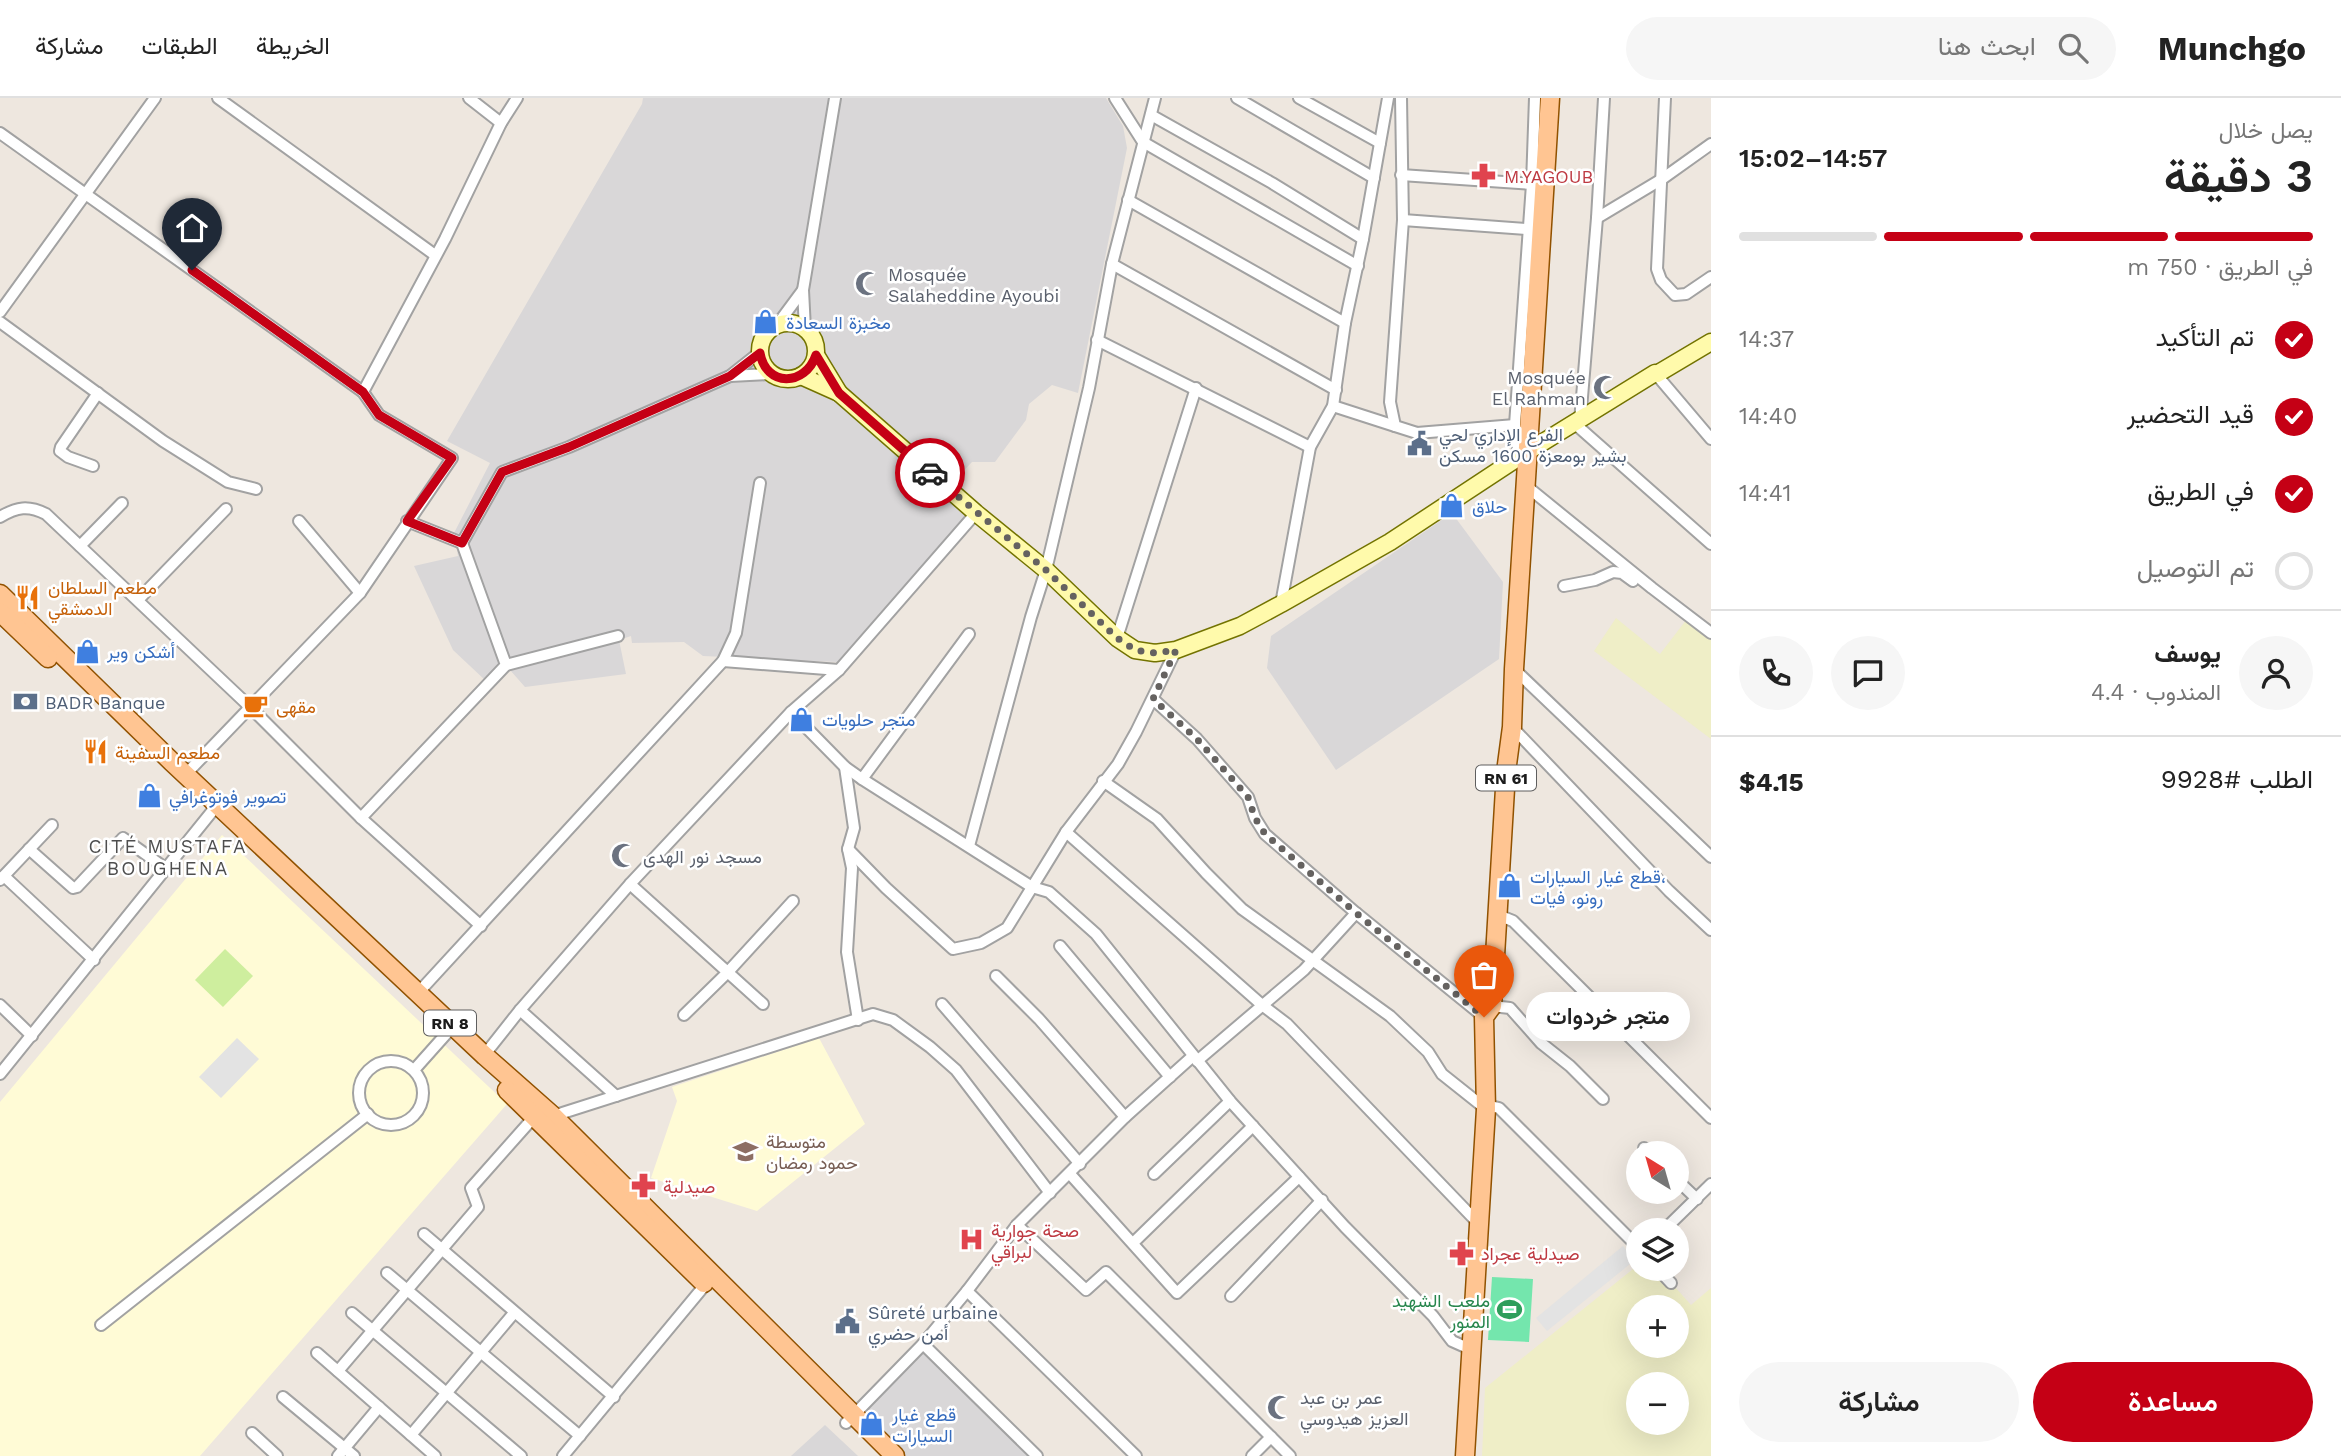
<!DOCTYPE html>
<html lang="ar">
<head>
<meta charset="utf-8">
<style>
  body { margin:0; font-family:"Work Sans",Vazirmatn,sans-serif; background:#f6f6f6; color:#222; direction:rtl; height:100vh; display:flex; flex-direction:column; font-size:26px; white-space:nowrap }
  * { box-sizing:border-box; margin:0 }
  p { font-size:23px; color:#767676 }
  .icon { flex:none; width:38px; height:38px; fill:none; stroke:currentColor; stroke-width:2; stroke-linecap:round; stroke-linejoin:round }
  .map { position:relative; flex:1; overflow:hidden; direction:ltr }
  .sheet { display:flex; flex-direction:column; background:#fff; width:630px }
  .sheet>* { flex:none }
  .needle { width:46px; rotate:323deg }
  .fabs { position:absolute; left:1626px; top:1043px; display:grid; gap:14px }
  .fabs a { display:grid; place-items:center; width:63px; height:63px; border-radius:50%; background:#fff; box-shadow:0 7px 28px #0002; font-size:35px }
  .pin { position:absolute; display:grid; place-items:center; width:60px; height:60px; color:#fff; margin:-72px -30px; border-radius:50% 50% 50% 0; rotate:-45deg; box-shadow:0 0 7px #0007 }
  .pin .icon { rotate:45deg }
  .courier { position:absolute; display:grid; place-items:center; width:70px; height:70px; margin:-35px; border:5px solid #c50015; border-radius:50%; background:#fff; color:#222; box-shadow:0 2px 9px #0007 }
  .bubble { position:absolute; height:49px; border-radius:24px; background:#fff; box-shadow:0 7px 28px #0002; font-size:23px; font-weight:600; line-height:49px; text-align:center; direction:rtl }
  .headline em { font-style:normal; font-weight:600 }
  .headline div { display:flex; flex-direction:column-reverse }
  .headline { display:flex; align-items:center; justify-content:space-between; height:119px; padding:0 28px }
  h1 { font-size:46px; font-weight:600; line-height:52px }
  .bar { display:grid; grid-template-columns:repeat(4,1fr); gap:10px 7px; align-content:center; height:84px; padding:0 28px }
  .bar i { height:9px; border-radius:5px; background:#e0e0e0 }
  .bar .on { background:#c50015 }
  .bar p { grid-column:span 4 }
  .line { display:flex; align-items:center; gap:18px; padding:0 28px; border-top:2px solid #e0e0e0 }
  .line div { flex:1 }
  .round { display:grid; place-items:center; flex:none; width:74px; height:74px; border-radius:37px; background:#f6f6f6 }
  ol { padding:0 28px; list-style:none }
  li { display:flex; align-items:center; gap:21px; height:77px }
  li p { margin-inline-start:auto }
  li .icon { padding:7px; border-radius:50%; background:#c50015; color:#fff; stroke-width:4 }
  li:last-child { color:#767676 }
  li i { width:38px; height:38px; border:4px solid #e0e0e0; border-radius:50% }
  .cta { display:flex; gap:14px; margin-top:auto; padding:14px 28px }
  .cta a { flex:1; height:80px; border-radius:42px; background:#c50015; color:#fff; font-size:28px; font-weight:600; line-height:80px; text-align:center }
  .cta a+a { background:#f6f6f6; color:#222 }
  header { display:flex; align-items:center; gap:42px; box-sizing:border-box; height:98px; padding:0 35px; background:#fff; border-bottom:2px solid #e0e0e0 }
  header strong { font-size:33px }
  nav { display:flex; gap:38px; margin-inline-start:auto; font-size:24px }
  .search { width:490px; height:63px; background:#f6f6f6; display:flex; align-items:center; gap:18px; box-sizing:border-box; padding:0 24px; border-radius:38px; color:#767676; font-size:26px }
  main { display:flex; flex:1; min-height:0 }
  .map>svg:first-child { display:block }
</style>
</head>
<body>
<header>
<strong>Munchgo</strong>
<div class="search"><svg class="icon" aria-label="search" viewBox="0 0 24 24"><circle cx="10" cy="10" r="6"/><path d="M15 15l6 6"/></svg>ابحث هنا</div>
<nav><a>الخريطة</a><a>الطبقات</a><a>مشاركة</a></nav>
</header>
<main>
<section class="sheet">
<div class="headline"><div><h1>3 دقيقة</h1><p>يصل خلال</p></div><em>14:57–15:02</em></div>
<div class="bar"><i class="on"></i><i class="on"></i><i class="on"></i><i></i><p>في الطريق · 750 m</p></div>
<ol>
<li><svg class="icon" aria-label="check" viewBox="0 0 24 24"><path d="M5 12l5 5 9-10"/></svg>تم التأكيد<p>14:37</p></li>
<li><svg class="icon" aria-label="check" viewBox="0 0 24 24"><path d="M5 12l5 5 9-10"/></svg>قيد التحضير<p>14:40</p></li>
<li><svg class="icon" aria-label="check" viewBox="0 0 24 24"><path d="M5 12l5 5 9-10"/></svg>في الطريق<p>14:41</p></li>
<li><i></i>تم التوصيل</li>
</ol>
<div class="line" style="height:126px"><a class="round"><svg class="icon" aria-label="person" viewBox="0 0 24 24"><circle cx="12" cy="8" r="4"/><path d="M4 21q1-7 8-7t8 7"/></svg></a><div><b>يوسف</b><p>المندوب · 4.4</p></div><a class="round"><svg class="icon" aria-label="chat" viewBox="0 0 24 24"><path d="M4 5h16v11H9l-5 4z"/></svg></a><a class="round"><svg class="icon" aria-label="phone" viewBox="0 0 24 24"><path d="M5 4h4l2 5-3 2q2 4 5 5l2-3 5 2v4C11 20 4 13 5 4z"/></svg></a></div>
<div class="line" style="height:91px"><div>الطلب #9928</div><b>$4.15</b></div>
<div class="cta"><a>مساعدة</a><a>مشاركة</a></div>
</section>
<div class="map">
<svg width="1711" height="1358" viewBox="0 0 1711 1358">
  <rect width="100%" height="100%" fill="#eee7df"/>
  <g fill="#d9d7d8">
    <polygon points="643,0 1106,0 1123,28 1127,50 1078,295 1052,287 1029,306 1026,322 995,364 972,364 953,384 976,406 837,564 703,558 684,544 632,545 631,538 619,542 626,576 525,589 510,572 486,583 453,552 414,468 458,458 454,435 490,365 447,343 642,6"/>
    <polygon points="1452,415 1503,484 1499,561 1336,672 1267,570 1271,538"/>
    <polygon points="923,1247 1035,1358 906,1358 861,1312"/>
    <polygon points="825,1327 858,1358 791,1358"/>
  </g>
  <g fill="#fffbd6">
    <polygon points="222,737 507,1006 200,1358 0,1358 0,1004"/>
    <polygon points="819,940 865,1026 757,1113 651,1080 677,1003 672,989"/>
  </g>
  <g fill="#efeec7" fill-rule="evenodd">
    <polygon points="1616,520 1660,556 1687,521 1711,540 1711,641 1594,553"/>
    <path d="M1638 1167V1171H1659L1691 1207 1711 1190V1358H1482L1485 1290ZM1638 1209H1676V1248H1638ZM1638 1286H1676V1325H1638Z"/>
  </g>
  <polygon fill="#ceee9e" points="225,851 253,878 223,909 195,882"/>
  <polygon fill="#74e6ad" points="1492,1179 1533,1181 1529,1244 1488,1242"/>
  <g fill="#e3e3e3">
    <polygon points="237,940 259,961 221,1000 199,979"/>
    <polygon points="1623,1148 1635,1162 1547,1233 1536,1220"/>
  </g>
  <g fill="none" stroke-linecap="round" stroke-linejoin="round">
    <defs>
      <g id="street">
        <polyline points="218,0 435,157"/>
        <polyline points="469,0 501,25"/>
        <polyline points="1115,0 1143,44 1358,168"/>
        <polyline points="1237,0 1374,80"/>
        <polyline points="1299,0 1380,45"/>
        <polyline points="1401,0 1403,122 1390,304 1395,328 1417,335 1515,327"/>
        <polyline points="1665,0 1657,171 1661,182 1675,197 1686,196 1711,179"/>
        <polyline points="1151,17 1272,85 1363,141"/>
        <polyline points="0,35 363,294 379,317 452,360 360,495 186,676"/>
        <polyline points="1401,77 1532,86"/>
        <polyline points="1128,102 1345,225"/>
        <polyline points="1597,120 1662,81 1711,46"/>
        <polyline points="1403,122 1527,131"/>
        <polyline points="1112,166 1336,292"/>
        <polyline points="0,214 155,0"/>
        <polyline points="0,224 163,343 228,384 256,391"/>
        <polyline points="777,227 803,192"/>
        <polyline points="805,231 803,192 835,0"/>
        <polyline points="1097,242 1310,349"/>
        <polyline points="1655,275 1711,341"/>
        <polyline points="730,278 771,276"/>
        <polyline points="363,294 445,141 501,25 517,0"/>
        <polyline points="1333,308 1395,328"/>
        <polyline points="1580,323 1597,120 1604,0"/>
        <polyline points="1574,325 1711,446"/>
        <polyline points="1519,359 1515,327 1532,86 1535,0"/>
        <polyline points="93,368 68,359 60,353 61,349 98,295"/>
        <polyline points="1525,387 1652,490 1711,535"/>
        <path d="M0 419C17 409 28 407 46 416L249 608 361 720 481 828"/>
        <polyline points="299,423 360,495"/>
        <polyline points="407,423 462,445 502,374 569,349 730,278 759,255"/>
        <polyline points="80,448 122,405"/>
        <polyline points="1564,488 1595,482 1613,474 1622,475 1633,483"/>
        <polyline points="138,502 226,411"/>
        <polyline points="1281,506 1310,349 1333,308 1345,225 1363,141 1388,0"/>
        <polyline points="1117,540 1196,290"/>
        <polyline points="723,563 839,572"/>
        <polyline points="506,567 618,538"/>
        <polyline points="1514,571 1711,759"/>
        <polyline points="1153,601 1197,641 1248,699 1255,720 1265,736 1356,815 1484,919"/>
        <polyline points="791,614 845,669 862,681 1032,789 1049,794 1096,836 1230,1003 1345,1129 1433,1218 1452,1243 1470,1251"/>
        <polyline points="1512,629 1669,793 1711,832"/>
        <polyline points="845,669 854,730 848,751 852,770 847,854 858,922"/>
        <polyline points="862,681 969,536"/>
        <polyline points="1103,683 1157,721 1206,775 1242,811 1390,918 1428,954 1442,976 1486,1011"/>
        <polyline points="361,720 506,567 462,445"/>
        <polyline points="1066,734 1262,907 1287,926 1479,1126"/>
        <polyline points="969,748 1031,519 1046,472 1089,290 1112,166 1155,0"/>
        <polyline points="29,751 73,790 77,789 123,740 165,770"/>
        <polyline points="848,751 886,790 953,851 981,845 1007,830 1066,734 1118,666 1136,634 1176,552"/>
        <polyline points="4,778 94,862"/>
        <polyline points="0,782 52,727"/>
        <polyline points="630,786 763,906"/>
        <polyline points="1498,817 1513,823 1711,1020"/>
        <polyline points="1060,848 1170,979"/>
        <polyline points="996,878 1039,921 1125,1019"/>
        <polyline points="418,895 723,563 736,535 760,385"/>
        <polyline points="942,906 1080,1066"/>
        <polyline points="0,907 32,938"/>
        <polyline points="1492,908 1510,910 1541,945 1570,968 1603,1001"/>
        <polyline points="520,912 616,998"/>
        <polyline points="684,917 727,875 793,803"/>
        <polyline points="482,960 520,912 630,786 791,614 839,572 976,415"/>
        <polyline points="1197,963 1304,872 1356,815"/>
        <circle cx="391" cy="995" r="32"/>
        <polyline points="414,972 447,935"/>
        <polyline points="0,976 218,706"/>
        <polyline points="1486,1007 1499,1010 1638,1149"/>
        <polyline points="553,1018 873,916 893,922 930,949 956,972 1050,1095"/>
        <polyline points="1644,1050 1649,1055"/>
        <polyline points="1070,1076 1177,1195 1299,1079"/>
        <polyline points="1154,1076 1230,1003"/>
        <polyline points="1676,1081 1697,1101"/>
        <polyline points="1017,1127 1086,1192 1106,1174 1290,1358"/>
        <polyline points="1664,1132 1711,1086"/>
        <polyline points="424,1136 614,1299"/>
        <polyline points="1133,1145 1253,1028"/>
        <polyline points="1658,1171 1671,1185"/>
        <polyline points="387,1175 580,1338"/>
        <polyline points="967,1193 1136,1358"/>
        <polyline points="1231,1198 1322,1102"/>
        <polyline points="352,1215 521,1358"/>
        <polyline points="101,1227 368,1016"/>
        <polyline points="923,1246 1037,1358"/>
        <polyline points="317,1255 435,1358"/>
        <polyline points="338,1273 478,1109 471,1090 534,1019"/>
        <polyline points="283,1299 354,1358"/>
        <polyline points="846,1325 923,1246 967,1193 1017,1127 1125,1019 1193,958"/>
        <polyline points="252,1335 277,1358"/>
        <polyline points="411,1337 514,1215"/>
        <polyline points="338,1358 379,1309"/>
        <polyline points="563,1358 705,1187"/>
        <polyline points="1252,1358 1271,1339"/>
      </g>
      <g id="secondary">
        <circle cx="788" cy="253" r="28"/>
        <polyline points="816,257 839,295"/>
        <polyline points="801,278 839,295 976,415 1046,472 1117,540 1135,552 1155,555 1176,552 1240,528 1281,506 1390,444 1519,359 1655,275 1657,276 1711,244"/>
      </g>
      <g id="primary">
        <polyline points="0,496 172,664 485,958 553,1018 895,1358"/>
        <polyline points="0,514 48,560"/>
        <polyline points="507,992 704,1185"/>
        <polyline points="1465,1358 1486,1011 1484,919 1492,908 1506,674 1512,629 1514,571 1550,0"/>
      </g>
    </defs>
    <use href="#street" stroke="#a2a2a2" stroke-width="14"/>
    <use href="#secondary" stroke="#737300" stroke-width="19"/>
    <use href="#primary" stroke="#915200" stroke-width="21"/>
    <use href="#street" stroke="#fff" stroke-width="10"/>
    <use href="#secondary" stroke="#fffaab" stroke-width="16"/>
    <use href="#primary" stroke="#ffc592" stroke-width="18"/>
  </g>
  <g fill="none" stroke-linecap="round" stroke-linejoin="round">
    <polyline stroke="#656260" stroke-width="7" stroke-dasharray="0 12.6" points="930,375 1046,472 1117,540 1135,552 1155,555 1176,552 1153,601 1197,641 1248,699 1255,720 1265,736 1356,815 1484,919"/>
    <path stroke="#c50015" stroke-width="9" d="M192 172 363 294 379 317 452 360 407 423 462 445 502 374 569 349 730 278 760 255C766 289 805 289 816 257L839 295 930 375"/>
  </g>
  <defs>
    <symbol id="pharmacy-bare" viewBox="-9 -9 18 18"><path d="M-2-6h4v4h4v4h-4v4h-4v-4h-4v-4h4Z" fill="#e0444e" stroke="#fff" stroke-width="2.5" paint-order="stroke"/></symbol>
    <symbol id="mosque-bare" viewBox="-9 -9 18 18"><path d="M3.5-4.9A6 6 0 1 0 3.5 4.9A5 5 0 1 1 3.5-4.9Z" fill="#6b7280" stroke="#fff" stroke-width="2.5" paint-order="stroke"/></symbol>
    <symbol id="shop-bare" viewBox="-9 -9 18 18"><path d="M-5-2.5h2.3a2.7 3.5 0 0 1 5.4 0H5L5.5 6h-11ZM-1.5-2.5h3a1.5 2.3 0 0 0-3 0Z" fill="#3f7fe0" stroke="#fff" stroke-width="2.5" paint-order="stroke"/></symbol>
    <symbol id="civic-bare" viewBox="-9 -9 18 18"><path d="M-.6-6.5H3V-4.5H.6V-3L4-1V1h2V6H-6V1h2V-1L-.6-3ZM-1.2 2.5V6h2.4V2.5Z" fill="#5c6f8a" stroke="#fff" stroke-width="2.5" paint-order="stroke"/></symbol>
    <symbol id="restaurant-bare" viewBox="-9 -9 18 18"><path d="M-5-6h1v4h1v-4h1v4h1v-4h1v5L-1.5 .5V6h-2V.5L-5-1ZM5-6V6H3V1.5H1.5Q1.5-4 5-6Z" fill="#e8710a" stroke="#fff" stroke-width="2.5" paint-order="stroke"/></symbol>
    <symbol id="bank-bare" viewBox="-9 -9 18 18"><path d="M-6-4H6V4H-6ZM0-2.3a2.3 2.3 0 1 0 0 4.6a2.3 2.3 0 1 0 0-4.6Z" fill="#5c6f8a" stroke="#fff" stroke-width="2.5" paint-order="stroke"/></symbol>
    <symbol id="cafe-bare" viewBox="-9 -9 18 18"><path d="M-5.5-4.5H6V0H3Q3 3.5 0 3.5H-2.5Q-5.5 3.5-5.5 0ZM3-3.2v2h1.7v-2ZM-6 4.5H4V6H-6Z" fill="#e8710a" stroke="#fff" stroke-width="2.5" paint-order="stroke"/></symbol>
    <symbol id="school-bare" viewBox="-9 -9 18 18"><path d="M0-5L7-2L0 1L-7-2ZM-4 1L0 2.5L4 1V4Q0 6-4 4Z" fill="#8d6e63" stroke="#fff" stroke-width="2.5" paint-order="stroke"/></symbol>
    <symbol id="hospital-bare" viewBox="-9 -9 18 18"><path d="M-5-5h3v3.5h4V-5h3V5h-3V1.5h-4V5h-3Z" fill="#e0444e" stroke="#fff" stroke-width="2.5" paint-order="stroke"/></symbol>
    <symbol id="stadium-bare" viewBox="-9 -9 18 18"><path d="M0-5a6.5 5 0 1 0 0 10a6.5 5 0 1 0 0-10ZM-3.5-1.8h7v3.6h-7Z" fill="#2e9e5b" stroke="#fff" stroke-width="2.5" paint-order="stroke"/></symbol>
  </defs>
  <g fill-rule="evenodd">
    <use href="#pharmacy-bare" x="1466" y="60" width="35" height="35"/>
    <use href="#mosque-bare" x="850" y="168" width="35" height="35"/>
    <use href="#shop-bare" x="748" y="206" width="35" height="35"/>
    <use href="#mosque-bare" x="1588" y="272" width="35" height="35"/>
    <use href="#civic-bare" x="1402" y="328" width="35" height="35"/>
    <use href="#shop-bare" x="1434" y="390" width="35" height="35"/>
    <use href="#restaurant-bare" x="10" y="482" width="35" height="35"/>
    <use href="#shop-bare" x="70" y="536" width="35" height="35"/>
    <use href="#bank-bare" x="8" y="586" width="35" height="35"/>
    <use href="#cafe-bare" x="238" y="590" width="35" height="35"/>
    <use href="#shop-bare" x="784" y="604" width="35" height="35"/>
    <use href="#restaurant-bare" x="78" y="636" width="35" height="35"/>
    <use href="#shop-bare" x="132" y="680" width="35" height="35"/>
    <use href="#mosque-bare" x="606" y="740" width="35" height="35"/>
    <use href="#shop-bare" x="1492" y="770" width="35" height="35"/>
    <use href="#school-bare" x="728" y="1036" width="35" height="35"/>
    <use href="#pharmacy-bare" x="626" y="1070" width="35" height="35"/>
    <use href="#hospital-bare" x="954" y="1124" width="35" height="35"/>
    <use href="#pharmacy-bare" x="1444" y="1138" width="35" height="35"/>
    <use href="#stadium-bare" x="1492" y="1194" width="35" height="35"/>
    <use href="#civic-bare" x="830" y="1206" width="35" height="35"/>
    <use href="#mosque-bare" x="1262" y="1292" width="35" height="35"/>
    <use href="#shop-bare" x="854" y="1308" width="35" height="35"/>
  </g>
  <g text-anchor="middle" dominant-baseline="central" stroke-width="5" stroke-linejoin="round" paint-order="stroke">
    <g fill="#fff" stroke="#5f5f5f" stroke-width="2">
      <rect x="1476" y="667.5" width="60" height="25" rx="5"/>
      <rect x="424" y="912.5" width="52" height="25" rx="5"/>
    </g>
    <g font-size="16" font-weight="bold" fill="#1b1b1b">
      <text x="1506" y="680">RN 61</text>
      <text x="450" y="925">RN 8</text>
    </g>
    <g font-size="18" fill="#be3a42" stroke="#fff" text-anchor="start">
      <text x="1504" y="78">M.YAGOUB</text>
      <text x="663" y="1088">صيدلية</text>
      <text x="991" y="1132">صحة جوارية<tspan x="991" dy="21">لبراقي</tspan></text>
      <text x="1481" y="1155">صيدلية عجراد</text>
    </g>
    <g font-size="18" fill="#5b616d" stroke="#fff" text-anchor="start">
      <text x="888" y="176">Mosquée<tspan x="888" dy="21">Salaheddine Ayoubi</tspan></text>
      <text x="1586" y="279" text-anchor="end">Mosquée<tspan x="1586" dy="21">El Rahman</tspan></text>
      <text x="643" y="758">مسجد نور الهدى</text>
      <text x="1300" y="1299">عمر بن عبد<tspan x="1300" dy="21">العزيز هيدوسي</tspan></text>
    </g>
    <g font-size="18" fill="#366cbe" stroke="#fff" text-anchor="start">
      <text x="786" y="224">مخبزة السعادة</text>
      <text x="1472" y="408">حلاق</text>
      <text x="107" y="553">أشكن وير</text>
      <text x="822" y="621">متجر حلويات</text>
      <text x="169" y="698">تصوير فوتوغرافي</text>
      <text x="1530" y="778">قطع غيار السيارات،<tspan x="1530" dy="21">رونو، فيات</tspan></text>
      <text x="892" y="1316">قطع غيار<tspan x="892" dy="21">السيارات</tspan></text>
    </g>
    <g font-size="18" fill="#4e5e75" stroke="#fff" text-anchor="start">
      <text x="1439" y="336">الفرع الإداري لحي<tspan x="1439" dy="21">بشير بومعزة 1600 مسكن</tspan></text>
      <text x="45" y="604">BADR Banque</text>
      <text x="868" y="1214">Sûreté urbaine<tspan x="868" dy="21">أمن حضري</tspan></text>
    </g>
    <g font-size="18" fill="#c56008" stroke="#fff" text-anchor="start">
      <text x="48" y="489">مطعم السلطان<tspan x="48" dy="21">الدمشقي</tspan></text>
      <text x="276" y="608">مقهى</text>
      <text x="115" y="654">مطعم السفينة</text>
    </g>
    <g font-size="18" fill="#785e54" stroke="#fff" text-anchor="start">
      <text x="766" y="1043">متوسطة<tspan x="766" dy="21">حمود رمضان</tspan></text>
    </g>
    <g font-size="18" fill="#27864d" stroke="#fff" text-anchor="end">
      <text x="1490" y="1202">ملعب الشهيد<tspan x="1490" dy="21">المنور</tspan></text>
    </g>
    <g font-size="19" letter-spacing="2" fill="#4e4e4e" stroke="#fff">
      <text x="168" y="748">CITÉ MUSTAFA<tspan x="168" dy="22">BOUGHENA</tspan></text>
    </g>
  </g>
</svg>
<div class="fabs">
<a><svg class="needle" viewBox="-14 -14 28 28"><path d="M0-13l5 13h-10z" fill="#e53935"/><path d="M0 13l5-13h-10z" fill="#767676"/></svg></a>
<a><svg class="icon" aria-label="layers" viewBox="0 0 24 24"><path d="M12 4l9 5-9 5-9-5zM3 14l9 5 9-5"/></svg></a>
<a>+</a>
<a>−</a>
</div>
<div class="pin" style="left:1484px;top:919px;background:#ea580c"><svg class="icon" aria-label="bag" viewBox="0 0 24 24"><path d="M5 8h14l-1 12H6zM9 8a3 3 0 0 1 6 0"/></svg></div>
<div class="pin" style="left:192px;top:172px;background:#1f2937"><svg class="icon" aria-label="home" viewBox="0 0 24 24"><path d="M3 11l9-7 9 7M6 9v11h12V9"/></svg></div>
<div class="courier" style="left:930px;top:375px"><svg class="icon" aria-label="car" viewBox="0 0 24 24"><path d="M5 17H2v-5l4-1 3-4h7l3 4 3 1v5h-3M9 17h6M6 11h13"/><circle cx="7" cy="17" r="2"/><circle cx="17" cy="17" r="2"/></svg></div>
<div class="bubble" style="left:1526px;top:894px;width:164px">متجر خردوات</div>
</div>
</main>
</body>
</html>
